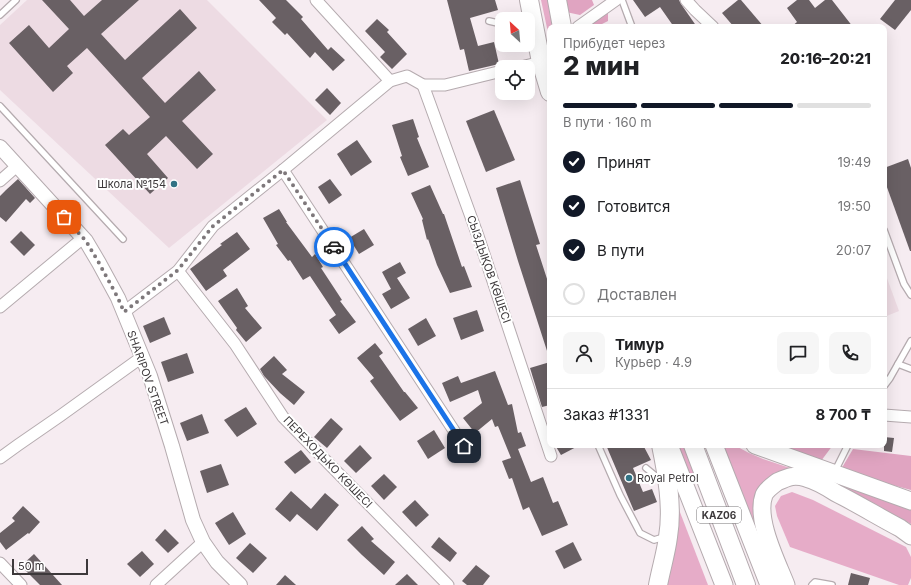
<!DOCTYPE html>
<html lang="ru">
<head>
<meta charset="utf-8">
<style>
  body { margin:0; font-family:Inter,sans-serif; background:#f6f6f6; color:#202124; height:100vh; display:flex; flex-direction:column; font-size:15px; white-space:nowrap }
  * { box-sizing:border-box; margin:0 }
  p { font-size:13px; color:#757577 }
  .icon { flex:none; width:22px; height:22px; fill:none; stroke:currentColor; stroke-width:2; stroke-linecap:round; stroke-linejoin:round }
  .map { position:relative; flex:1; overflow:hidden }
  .drawer { position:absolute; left:547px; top:24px; width:340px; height:424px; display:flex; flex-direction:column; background:#fff; border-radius:8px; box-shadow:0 4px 16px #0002 }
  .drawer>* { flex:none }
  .needle { width:26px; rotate:334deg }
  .buttons { position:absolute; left:495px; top:12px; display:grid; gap:8px }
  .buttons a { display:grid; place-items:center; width:40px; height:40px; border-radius:8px; background:#fff; box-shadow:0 4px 16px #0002; font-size:20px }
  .scale { position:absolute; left:12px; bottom:10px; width:76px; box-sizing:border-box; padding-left:4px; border:2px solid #3d393b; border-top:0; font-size:11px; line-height:14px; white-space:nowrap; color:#3d393b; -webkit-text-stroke:3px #fff; paint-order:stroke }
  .pin { position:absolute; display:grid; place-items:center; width:34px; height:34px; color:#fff; margin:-17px; border-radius:8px; box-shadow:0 2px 6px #0006 }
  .courier { position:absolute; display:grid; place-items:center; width:40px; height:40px; margin:-20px; border:3px solid #1a73e8; border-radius:50%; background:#fff; color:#222; box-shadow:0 1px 5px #0007 }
  .headline em { font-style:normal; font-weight:800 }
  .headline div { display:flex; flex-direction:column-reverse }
  .headline { display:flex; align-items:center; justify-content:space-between; height:68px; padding:0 16px }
  h1 { font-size:26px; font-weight:800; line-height:30px }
  .bar { display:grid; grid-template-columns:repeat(4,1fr); gap:6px 4px; align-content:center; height:48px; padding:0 16px }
  .bar i { height:5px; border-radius:3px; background:#e0e0e0 }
  .bar .on { background:#111827 }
  .bar p { grid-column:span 4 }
  .line { display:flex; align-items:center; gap:10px; padding:0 16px; border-top:1px solid #e0e0e0 }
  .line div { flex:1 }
  .round { display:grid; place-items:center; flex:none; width:42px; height:42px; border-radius:8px; background:#f6f6f6 }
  ol { padding:0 16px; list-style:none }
  li { display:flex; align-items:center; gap:12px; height:44px }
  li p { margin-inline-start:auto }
  li .icon { padding:4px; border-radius:50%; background:#111827; color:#fff; stroke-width:4 }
  li:last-child { color:#757577 }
  li i { width:22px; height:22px; border:2px solid #e0e0e0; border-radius:50% }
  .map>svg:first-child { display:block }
</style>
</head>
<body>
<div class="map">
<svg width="911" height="585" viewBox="0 0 911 585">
  <rect width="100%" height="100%" fill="#f6ecf1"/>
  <g fill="#eddbe3">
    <polygon points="27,0 207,0 327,120 169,248 0,90 0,25"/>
    <polygon points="884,270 899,311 884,317"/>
  </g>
  <g fill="#e6acc8">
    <polygon points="541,0 549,0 554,27 550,27 550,42"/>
    <polygon points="677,445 686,445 698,477 689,479"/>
    <path d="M722 445H734L749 453 763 459 799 471 757 490C751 507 754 514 758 532Z"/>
    <polygon points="792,492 813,500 906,547 911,557 911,578 908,585 899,585 790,547 777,516 775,506 781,496"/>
    <polygon points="673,494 708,585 667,585"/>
  </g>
  <g fill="#e0a4c1">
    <polygon points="563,0 592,0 594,5 580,15 566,12"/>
    <polygon points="608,11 608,21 598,26 598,27 584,27"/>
    <polygon points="777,445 833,445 821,461"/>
    <polygon points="853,449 911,456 911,490 840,471"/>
    <polygon points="799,471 911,508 911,524 882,509"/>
  </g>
  <g fill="#696064">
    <polygon points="42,0 70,0 84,16 102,0 139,0 101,34 125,60 180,9 197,28 142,78 165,103 199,71 216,90 182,121 213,154 197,169 166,136 147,154 168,178 150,194 105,145 123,129 129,135 150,117 87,48 67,66 73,73 53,92 9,43 29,25 49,48 69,29"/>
    <polygon points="259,0 286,0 303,17 301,19 328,50 331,47 345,60 333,71 315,52 310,58 287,33 285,35 272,22 276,18"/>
    <polygon points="447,0 495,0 498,10 470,18 478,46 494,42 499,64 469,71 464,49 460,50"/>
    <polygon points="633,0 679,0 681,4 697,27 674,27 660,7 645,17"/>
    <polygon points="738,0 741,0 764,27 734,27 722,13"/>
    <polygon points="797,0 809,0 815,8 825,0 832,0 853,27 791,27 797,22 787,8"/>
    <polygon points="895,0 911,0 911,10 895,30 880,19"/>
    <polygon points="377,19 389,30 387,32 407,54 392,69 380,57 385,52 365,31"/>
    <polygon points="327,88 341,103 330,115 315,100"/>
    <polygon points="494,110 515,160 486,172 466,121"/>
    <polygon points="413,119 419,137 417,138 429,167 408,176 400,157 402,156 392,125"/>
    <polygon points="357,140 372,162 351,176 337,154"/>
    <polygon points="908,159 911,168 911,251 910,251 884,179 884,168"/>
    <polygon points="18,179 35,198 30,203 26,199 6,222 0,217 0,196 6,190"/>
    <polygon points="330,179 342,195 329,204 318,187"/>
    <polygon points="520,180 540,244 536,245 550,288 550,353 548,354 518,261 496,188"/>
    <polygon points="430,185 443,214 444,214 462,267 464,266 472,287 450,293 437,265 428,239 427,240 422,220 423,219 411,193"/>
    <polygon points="279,209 287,222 286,222 312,257 315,254 323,267 321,268 342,300 340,301 356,322 339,334 329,320 336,315 310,276 303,280 290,260 288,261 276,245 278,244 263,218"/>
    <polygon points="364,229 374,245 359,254 349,238"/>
    <polygon points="21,231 35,245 24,256 10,242"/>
    <polygon points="237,232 250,249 223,270 227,276 206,291 190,269 222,245 220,244"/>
    <polygon points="400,262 406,273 397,278 410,298 391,309 382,294 391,289 382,272"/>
    <polygon points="237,288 248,306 245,308 262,328 246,342 236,330 237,328 218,301"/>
    <polygon points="477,310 484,331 461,340 453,318"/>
    <polygon points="164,317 171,334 150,343 143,326"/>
    <polygon points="426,318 436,336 418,346 408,329"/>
    <polygon points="375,343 383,353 379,356 404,392 405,392 418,408 400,421 370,381 374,378 357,358"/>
    <polygon points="187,353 194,373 168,382 161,362"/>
    <polygon points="274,356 287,370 282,374 305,392 294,405 280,393 264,376 260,369"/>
    <polygon points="550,362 550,405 542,407 530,368"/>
    <polygon points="495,371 508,405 512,404 518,433 521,432 526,446 518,449 531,482 543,477 553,503 558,501 568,525 542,536 529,507 523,510 512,478 509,479 502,461 511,458 498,426 495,427 492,419 475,433 463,418 482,403 478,390 450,402 442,383 458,376 461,383"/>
    <polygon points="246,407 257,424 237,437 224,420"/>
    <polygon points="202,414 209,433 187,441 180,423"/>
    <polygon points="331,418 343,429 327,448 314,437"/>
    <polygon points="434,430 445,448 428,459 417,441"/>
    <polygon points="884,437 894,438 892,452 884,451"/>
    <polygon points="360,445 372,458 356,473 344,461"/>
    <polygon points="555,445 580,445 561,455"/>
    <polygon points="606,445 643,445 651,460 633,468 643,492 652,489 657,502 634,511"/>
    <polygon points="301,450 311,462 295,474 284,462"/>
    <polygon points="221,464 229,485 207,493 200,471"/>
    <polygon points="384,474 397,487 384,500 371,486"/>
    <polygon points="291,491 311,509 325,493 339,505 317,531 297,514 290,522 275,509"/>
    <polygon points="415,500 429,515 416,527 402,512"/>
    <polygon points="23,506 40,522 29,534 28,533 6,550 0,542 0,533 15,521 12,518"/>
    <polygon points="233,512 246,534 229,545 215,523"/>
    <polygon points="362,526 374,539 371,541 395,562 384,575 362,555 347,540"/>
    <polygon points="165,529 179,543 168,553 155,540"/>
    <polygon points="439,537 457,553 450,562 431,547"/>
    <polygon points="573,542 582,560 564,569 555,551"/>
    <polygon points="250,543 267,558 253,573 236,558"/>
    <polygon points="142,551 154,564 140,577 127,564"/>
    <polygon points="34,554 62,585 40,585 21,566"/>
    <polygon points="476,565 490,576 483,585 467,585 462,581"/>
    <polygon points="851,573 870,578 868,585 848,585"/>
    <polygon points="407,574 418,585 395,585"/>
    <polygon points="285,575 296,585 276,585"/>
  </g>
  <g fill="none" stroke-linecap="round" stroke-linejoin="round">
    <defs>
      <g id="service">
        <polyline points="622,0 632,27"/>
        <polyline points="0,15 16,0"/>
        <polyline points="489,21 502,24"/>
        <polyline points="0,106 123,239"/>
        <polyline points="884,230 904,284 911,295"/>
        <polyline points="898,364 911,369"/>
        <polyline points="884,386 890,378 911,341"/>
        <polyline points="598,445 620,495 640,533 654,540 664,537"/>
        <polyline points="646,468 663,482"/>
        <polyline points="835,471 848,445"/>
        <polyline points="812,585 815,582 832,585"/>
      </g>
      <g id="minor">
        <polyline points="316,0 390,81"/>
        <polyline points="686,0 695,10 713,27"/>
        <polyline points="578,27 616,0"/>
        <polyline points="521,67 541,62"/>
        <polyline points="423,85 478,236 551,456"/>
        <polyline points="283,170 464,446"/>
        <polyline points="0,181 17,166"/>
        <polyline points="178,271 235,344 283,417 448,585"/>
        <polyline points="0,307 83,238"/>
        <polyline points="124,312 178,271 213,226 283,170 390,81 407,76 423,85 445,85 502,71"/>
        <polyline points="884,415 911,417"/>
        <polyline points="0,458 18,445 60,416 142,357"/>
        <polyline points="0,563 21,585"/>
        <polyline points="156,585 203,542"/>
      </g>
      <polyline id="tertiary" points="0,147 86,241 99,263 118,298 150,376 172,446 193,520 203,542 217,562 240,585"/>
      <g id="primary">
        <polyline points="669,445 724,585"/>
        <polyline points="714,445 769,585"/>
        <polyline points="755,445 911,501"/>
        <path d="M786 585C777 562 755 519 764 495 766 490 773 485 777 482 788 477 794 474 806 478 817 481 827 487 836 493 858 504 879 517 900 528L911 536"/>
      </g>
      <g id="trunk">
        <polyline points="529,0 541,62 550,92"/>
        <polyline points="557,0 562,27"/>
        <polyline points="693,445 746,585"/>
        <path d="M658 585C661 569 666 553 668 537 673 508 667 474 661 445"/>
      </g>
    </defs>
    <use href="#service" stroke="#b5abaf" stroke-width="8"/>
    <use href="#minor" stroke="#b5abaf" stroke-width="13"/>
    <use href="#tertiary" stroke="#b5abaf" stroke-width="16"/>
    <use href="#primary" stroke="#b5abaf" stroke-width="19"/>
    <use href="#trunk" stroke="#b5abaf" stroke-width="20"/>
    <use href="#service" stroke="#fff" stroke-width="5.5"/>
    <use href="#minor" stroke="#fff" stroke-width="11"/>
    <use href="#tertiary" stroke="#fff" stroke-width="14"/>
    <use href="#primary" stroke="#fff" stroke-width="17"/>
    <use href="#trunk" stroke="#fff" stroke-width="18"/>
  </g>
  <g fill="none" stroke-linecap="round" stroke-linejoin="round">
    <polyline stroke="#7e787b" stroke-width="4" stroke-dasharray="0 7.2" points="64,217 86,241 99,263 118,298 124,312 178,270 213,226 283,170 334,247"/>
    <polyline stroke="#1a73e8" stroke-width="5" points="334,247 464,446"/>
  </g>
  <g fill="#317385" stroke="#fff" stroke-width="1.5">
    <circle cx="174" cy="184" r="4"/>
    <circle cx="629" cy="478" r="4"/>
  </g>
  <g text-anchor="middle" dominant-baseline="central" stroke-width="4" stroke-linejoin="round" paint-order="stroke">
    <rect fill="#fff" stroke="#777476" stroke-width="1" x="697" y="507" width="44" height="16" rx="3"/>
    <g font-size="10" font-weight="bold" fill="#3d393b">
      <text x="719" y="515">KАZ06</text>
    </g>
    <g font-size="11" fill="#3d393b" stroke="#fff" text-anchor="end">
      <text x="166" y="184">Школа №154</text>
      <text x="637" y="478" text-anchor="start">Royal Petrol</text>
    </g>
    <g font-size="11" fill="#3d393b" stroke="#fff">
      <text transform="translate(489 269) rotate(71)">СЫЗДЫҚОВ КӨШЕСІ</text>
      <text transform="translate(148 378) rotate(70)">SHARIPOV STREET</text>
      <text transform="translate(328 462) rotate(46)">ПЕРЕХОДЬКО КӨШЕСІ</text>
    </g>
  </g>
</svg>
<div class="buttons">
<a><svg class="needle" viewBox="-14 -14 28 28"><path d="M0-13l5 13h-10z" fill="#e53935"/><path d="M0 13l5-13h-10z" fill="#757577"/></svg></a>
<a><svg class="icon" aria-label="locate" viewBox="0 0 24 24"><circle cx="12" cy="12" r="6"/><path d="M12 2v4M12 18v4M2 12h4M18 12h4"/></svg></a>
</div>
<div class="scale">50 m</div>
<div class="pin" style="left:64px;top:217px;background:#ea580c"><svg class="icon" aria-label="bag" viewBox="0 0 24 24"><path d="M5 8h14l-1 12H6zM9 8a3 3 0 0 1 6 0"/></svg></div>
<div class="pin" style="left:464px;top:446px;background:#1f2937"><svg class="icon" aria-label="home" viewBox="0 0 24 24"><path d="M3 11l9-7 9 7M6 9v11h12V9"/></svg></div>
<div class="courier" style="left:334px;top:247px"><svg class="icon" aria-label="car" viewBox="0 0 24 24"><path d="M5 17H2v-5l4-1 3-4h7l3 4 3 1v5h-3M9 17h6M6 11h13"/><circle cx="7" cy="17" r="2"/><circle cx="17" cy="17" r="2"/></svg></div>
<section class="drawer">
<div class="headline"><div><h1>2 мин</h1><p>Прибудет через</p></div><em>20:16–20:21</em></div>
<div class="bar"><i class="on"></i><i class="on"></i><i class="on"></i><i></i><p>В пути · 160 m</p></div>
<ol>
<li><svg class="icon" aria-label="check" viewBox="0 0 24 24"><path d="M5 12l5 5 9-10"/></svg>Принят<p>19:49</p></li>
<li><svg class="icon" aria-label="check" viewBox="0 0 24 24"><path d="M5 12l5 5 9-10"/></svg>Готовится<p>19:50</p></li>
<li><svg class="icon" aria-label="check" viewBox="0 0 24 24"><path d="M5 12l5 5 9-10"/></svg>В пути<p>20:07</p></li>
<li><i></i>Доставлен</li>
</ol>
<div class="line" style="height:72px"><a class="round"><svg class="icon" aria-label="person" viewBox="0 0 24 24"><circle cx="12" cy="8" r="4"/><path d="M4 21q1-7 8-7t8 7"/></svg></a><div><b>Тимур</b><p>Курьер · 4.9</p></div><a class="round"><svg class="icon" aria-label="chat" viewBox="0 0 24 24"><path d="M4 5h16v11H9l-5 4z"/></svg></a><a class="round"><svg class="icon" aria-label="phone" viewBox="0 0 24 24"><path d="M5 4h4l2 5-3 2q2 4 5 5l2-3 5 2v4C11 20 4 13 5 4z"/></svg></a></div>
<div class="line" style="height:52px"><div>Заказ #1331</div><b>8 700 ₸</b></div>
</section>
</div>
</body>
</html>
